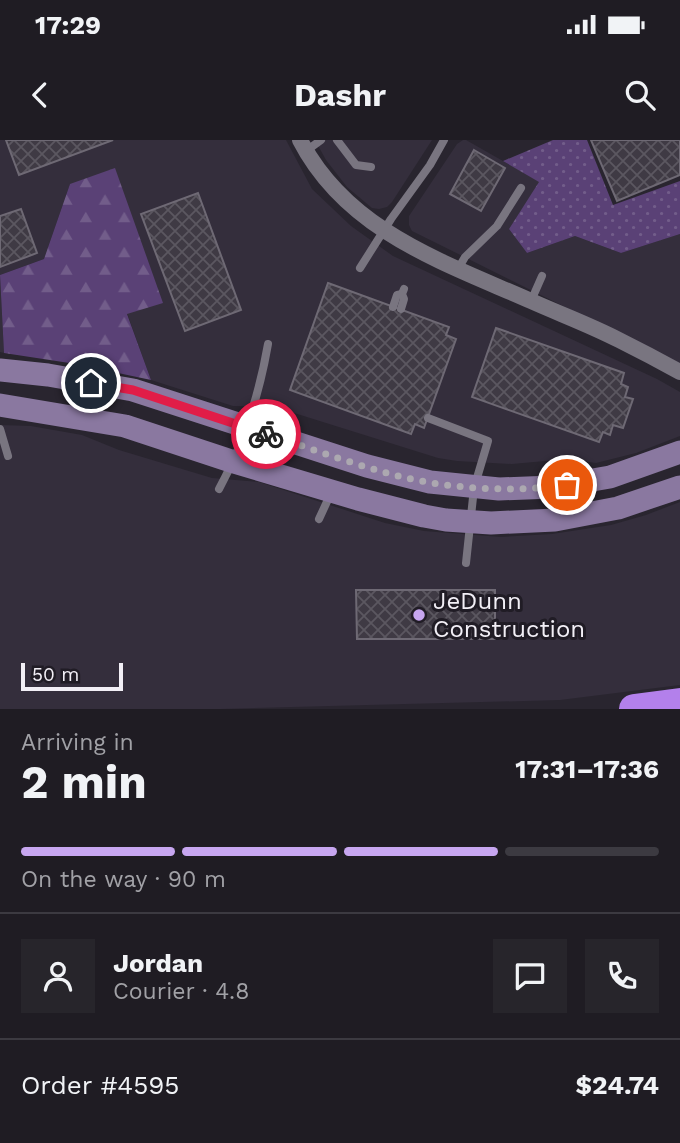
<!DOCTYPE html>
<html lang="en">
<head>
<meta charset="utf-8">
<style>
  body { margin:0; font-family:"Work Sans",sans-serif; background:#27252b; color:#f1f3f6; height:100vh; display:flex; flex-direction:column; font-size:26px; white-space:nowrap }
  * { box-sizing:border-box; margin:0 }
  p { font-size:23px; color:#a1a1a6 }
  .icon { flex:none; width:38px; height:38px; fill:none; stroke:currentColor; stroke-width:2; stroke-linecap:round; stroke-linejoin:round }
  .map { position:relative; height:569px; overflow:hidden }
  .sheet { display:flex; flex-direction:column; background:#1f1c23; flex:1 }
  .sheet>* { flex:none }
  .scale { position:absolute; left:21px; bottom:18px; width:102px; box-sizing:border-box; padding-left:7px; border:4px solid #f2eff6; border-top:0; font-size:19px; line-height:24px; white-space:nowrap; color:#f2eff6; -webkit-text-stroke:5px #201c25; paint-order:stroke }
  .pin { position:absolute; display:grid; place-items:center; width:60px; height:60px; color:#fff; margin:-30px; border:4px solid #fff; border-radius:50%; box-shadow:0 2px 7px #0007 }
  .courier { position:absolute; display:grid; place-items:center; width:70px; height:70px; margin:-35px; border:5px solid #e11d48; border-radius:50%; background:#fff; color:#222; box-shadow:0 2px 9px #0007 }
  .summary em { font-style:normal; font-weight:700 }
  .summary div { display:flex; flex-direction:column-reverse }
  .summary { display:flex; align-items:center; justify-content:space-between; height:119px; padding:0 21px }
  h1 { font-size:46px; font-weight:700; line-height:52px }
  .bar { display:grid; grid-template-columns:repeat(4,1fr); gap:10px 7px; align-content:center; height:84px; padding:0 21px }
  .bar i { height:9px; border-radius:5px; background:#3c3a41 }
  .bar .selected { background:#c7a6f0 }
  .bar p { grid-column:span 4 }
  .line { display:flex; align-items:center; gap:18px; padding:0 21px; border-top:2px solid #3c3a41 }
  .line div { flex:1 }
  .round { display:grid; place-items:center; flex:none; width:74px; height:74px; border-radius:0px; background:#27252b }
  .status { display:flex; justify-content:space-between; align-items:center; height:49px; padding:0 35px; background:#1f1c23; direction:ltr }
  .status svg { height:19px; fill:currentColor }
  header { display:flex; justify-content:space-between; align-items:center; height:91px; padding:0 21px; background:#1f1c23; font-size:32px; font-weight:700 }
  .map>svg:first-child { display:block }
</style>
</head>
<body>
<div class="status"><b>17:29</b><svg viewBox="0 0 49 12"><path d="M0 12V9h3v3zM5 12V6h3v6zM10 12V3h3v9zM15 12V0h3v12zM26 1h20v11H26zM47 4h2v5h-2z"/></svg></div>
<header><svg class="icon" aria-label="back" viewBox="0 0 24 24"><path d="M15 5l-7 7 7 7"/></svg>Dashr<svg class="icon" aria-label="search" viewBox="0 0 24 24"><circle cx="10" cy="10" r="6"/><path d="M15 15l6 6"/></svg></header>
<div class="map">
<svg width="680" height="569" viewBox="0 0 680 569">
  <defs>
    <pattern id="green-dots" width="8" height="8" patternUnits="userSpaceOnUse" patternTransform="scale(1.75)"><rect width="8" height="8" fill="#5a4176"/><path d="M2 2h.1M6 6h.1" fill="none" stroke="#725d8a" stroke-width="1.8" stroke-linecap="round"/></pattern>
    <pattern id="forest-firs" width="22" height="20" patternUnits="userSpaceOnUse" patternTransform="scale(1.75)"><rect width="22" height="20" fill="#5a4176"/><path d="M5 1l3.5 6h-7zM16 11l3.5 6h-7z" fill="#725d8a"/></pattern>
    <pattern id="building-cross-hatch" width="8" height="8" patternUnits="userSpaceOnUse" patternTransform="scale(1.75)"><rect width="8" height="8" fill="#3f3a44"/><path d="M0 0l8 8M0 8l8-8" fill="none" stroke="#5b5760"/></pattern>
  </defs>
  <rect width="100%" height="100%" fill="#29252f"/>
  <g fill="#342e3c">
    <polygon points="0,0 286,0 312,49 351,86 393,116 657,239 680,252 680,296 636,313 596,323 567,319 512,324 457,321 438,318 275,267 233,266 151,240 127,173 162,162 70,44 44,119 0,135 4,213 0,212"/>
    <polygon points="315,0 432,0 392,62 387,67 379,69 372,68 347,47 326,20"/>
    <polygon points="463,0 466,0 540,42 509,89 527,113 575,96 621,113 680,94 680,224 412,91 409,85 409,76 457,4"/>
    <polygon points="0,285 31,286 82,295 119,310 212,338 259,342 385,383 424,391 501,397 552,394 611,385 646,375 680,362 680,545 560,560 221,569 0,569"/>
  </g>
  <polygon fill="url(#green-dots)" points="553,0 587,0 613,65 680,41 680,94 621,113 575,96 527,113 509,89 539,42 503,21"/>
  <polygon fill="url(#forest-firs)" points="115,28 163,163 127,174 151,240 76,224 4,213 0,135 44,119 70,44"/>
  <g fill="url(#building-cross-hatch)" stroke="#6e6974" stroke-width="2">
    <polygon points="6,0 113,0 19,35"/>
    <polygon points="591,0 680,0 680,35 617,61"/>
    <polygon points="474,10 505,28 481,71 450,54"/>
    <polygon points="198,53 241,170 185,191 141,74"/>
    <polygon points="21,69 37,113 0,127 0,76"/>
    <polygon points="328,143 449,187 446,195 456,199 424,288 415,284 411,294 290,250"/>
    <polygon points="496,188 624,233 621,244 628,247 625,257 633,259 623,288 613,285 610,295 603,292 599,302 472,257"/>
    <polygon points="356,450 495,450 495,499 357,499"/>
  </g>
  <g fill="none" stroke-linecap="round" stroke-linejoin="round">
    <g stroke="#797580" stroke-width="8">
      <polyline points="337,0 356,25 371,27"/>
      <polyline points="306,11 321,0"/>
      <polyline points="360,128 391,79 430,25 444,0"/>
      <polyline points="458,129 465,117 497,86 521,48"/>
      <polyline points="531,161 542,136"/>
      <polyline points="393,167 397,155 402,154"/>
      <polyline points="401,169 404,159 402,154 404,149"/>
      <polyline points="428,278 488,301 474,348 466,423"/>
      <polyline points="0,289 8,316"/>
      <path d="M219 349C244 303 259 256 268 204"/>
      <polyline points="319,379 331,353"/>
    </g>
    <path stroke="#797580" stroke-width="16" d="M300 0C347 91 443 122 531 161 560 174 590 185 619 200 639 210 660 221 680 232"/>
    <g stroke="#8a78a0" stroke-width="23">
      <polyline points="0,230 48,235 133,250 367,326 430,342 499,349 552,347 610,337 680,312"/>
      <polyline points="0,265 125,286 234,322 358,359 424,376 446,380 491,383 555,380 618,368 680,347"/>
    </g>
    <polyline stroke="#b380eb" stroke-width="30" points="634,569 680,563"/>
  </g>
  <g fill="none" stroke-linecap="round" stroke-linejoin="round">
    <path stroke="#aca8b0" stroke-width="7" stroke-dasharray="0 12.6" d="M266 294C320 311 377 334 432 343 477 350 522 351 567 345"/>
    <polyline stroke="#e11d48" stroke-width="9" points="91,243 133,250 266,294"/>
  </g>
  <circle fill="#c7a6f0" stroke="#201c25" stroke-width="2.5" cx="419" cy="475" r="7"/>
  <g text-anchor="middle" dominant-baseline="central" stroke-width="6" stroke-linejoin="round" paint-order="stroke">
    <g font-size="24" fill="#f2eff6" stroke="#201c25" text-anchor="start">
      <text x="433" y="461">JeDunn<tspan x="433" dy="28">Construction</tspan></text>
    </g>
  </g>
</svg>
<div class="scale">50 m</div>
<div class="pin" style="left:567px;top:345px;background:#ea580c"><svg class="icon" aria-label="bag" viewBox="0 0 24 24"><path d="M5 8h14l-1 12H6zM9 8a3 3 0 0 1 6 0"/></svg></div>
<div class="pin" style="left:91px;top:243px;background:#1f2937"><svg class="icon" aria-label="home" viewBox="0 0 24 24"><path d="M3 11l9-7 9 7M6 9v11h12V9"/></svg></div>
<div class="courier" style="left:266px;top:294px"><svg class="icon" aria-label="bike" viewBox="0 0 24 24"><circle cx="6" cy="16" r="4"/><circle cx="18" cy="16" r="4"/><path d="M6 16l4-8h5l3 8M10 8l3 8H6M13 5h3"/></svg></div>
</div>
<section class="sheet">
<div class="summary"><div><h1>2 min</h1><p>Arriving in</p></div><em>17:31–17:36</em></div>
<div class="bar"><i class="selected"></i><i class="selected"></i><i class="selected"></i><i></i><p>On the way · 90 m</p></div>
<div class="line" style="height:126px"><a class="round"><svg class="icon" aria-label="person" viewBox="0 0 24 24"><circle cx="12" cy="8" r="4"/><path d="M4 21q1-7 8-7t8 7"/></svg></a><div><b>Jordan</b><p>Courier · 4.8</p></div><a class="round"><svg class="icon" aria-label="chat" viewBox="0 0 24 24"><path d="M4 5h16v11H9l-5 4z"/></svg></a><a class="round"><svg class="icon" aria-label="phone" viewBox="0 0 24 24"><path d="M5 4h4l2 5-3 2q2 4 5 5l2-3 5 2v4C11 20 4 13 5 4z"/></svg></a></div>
<div class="line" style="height:91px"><div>Order #4595</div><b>$24.74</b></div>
</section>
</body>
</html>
